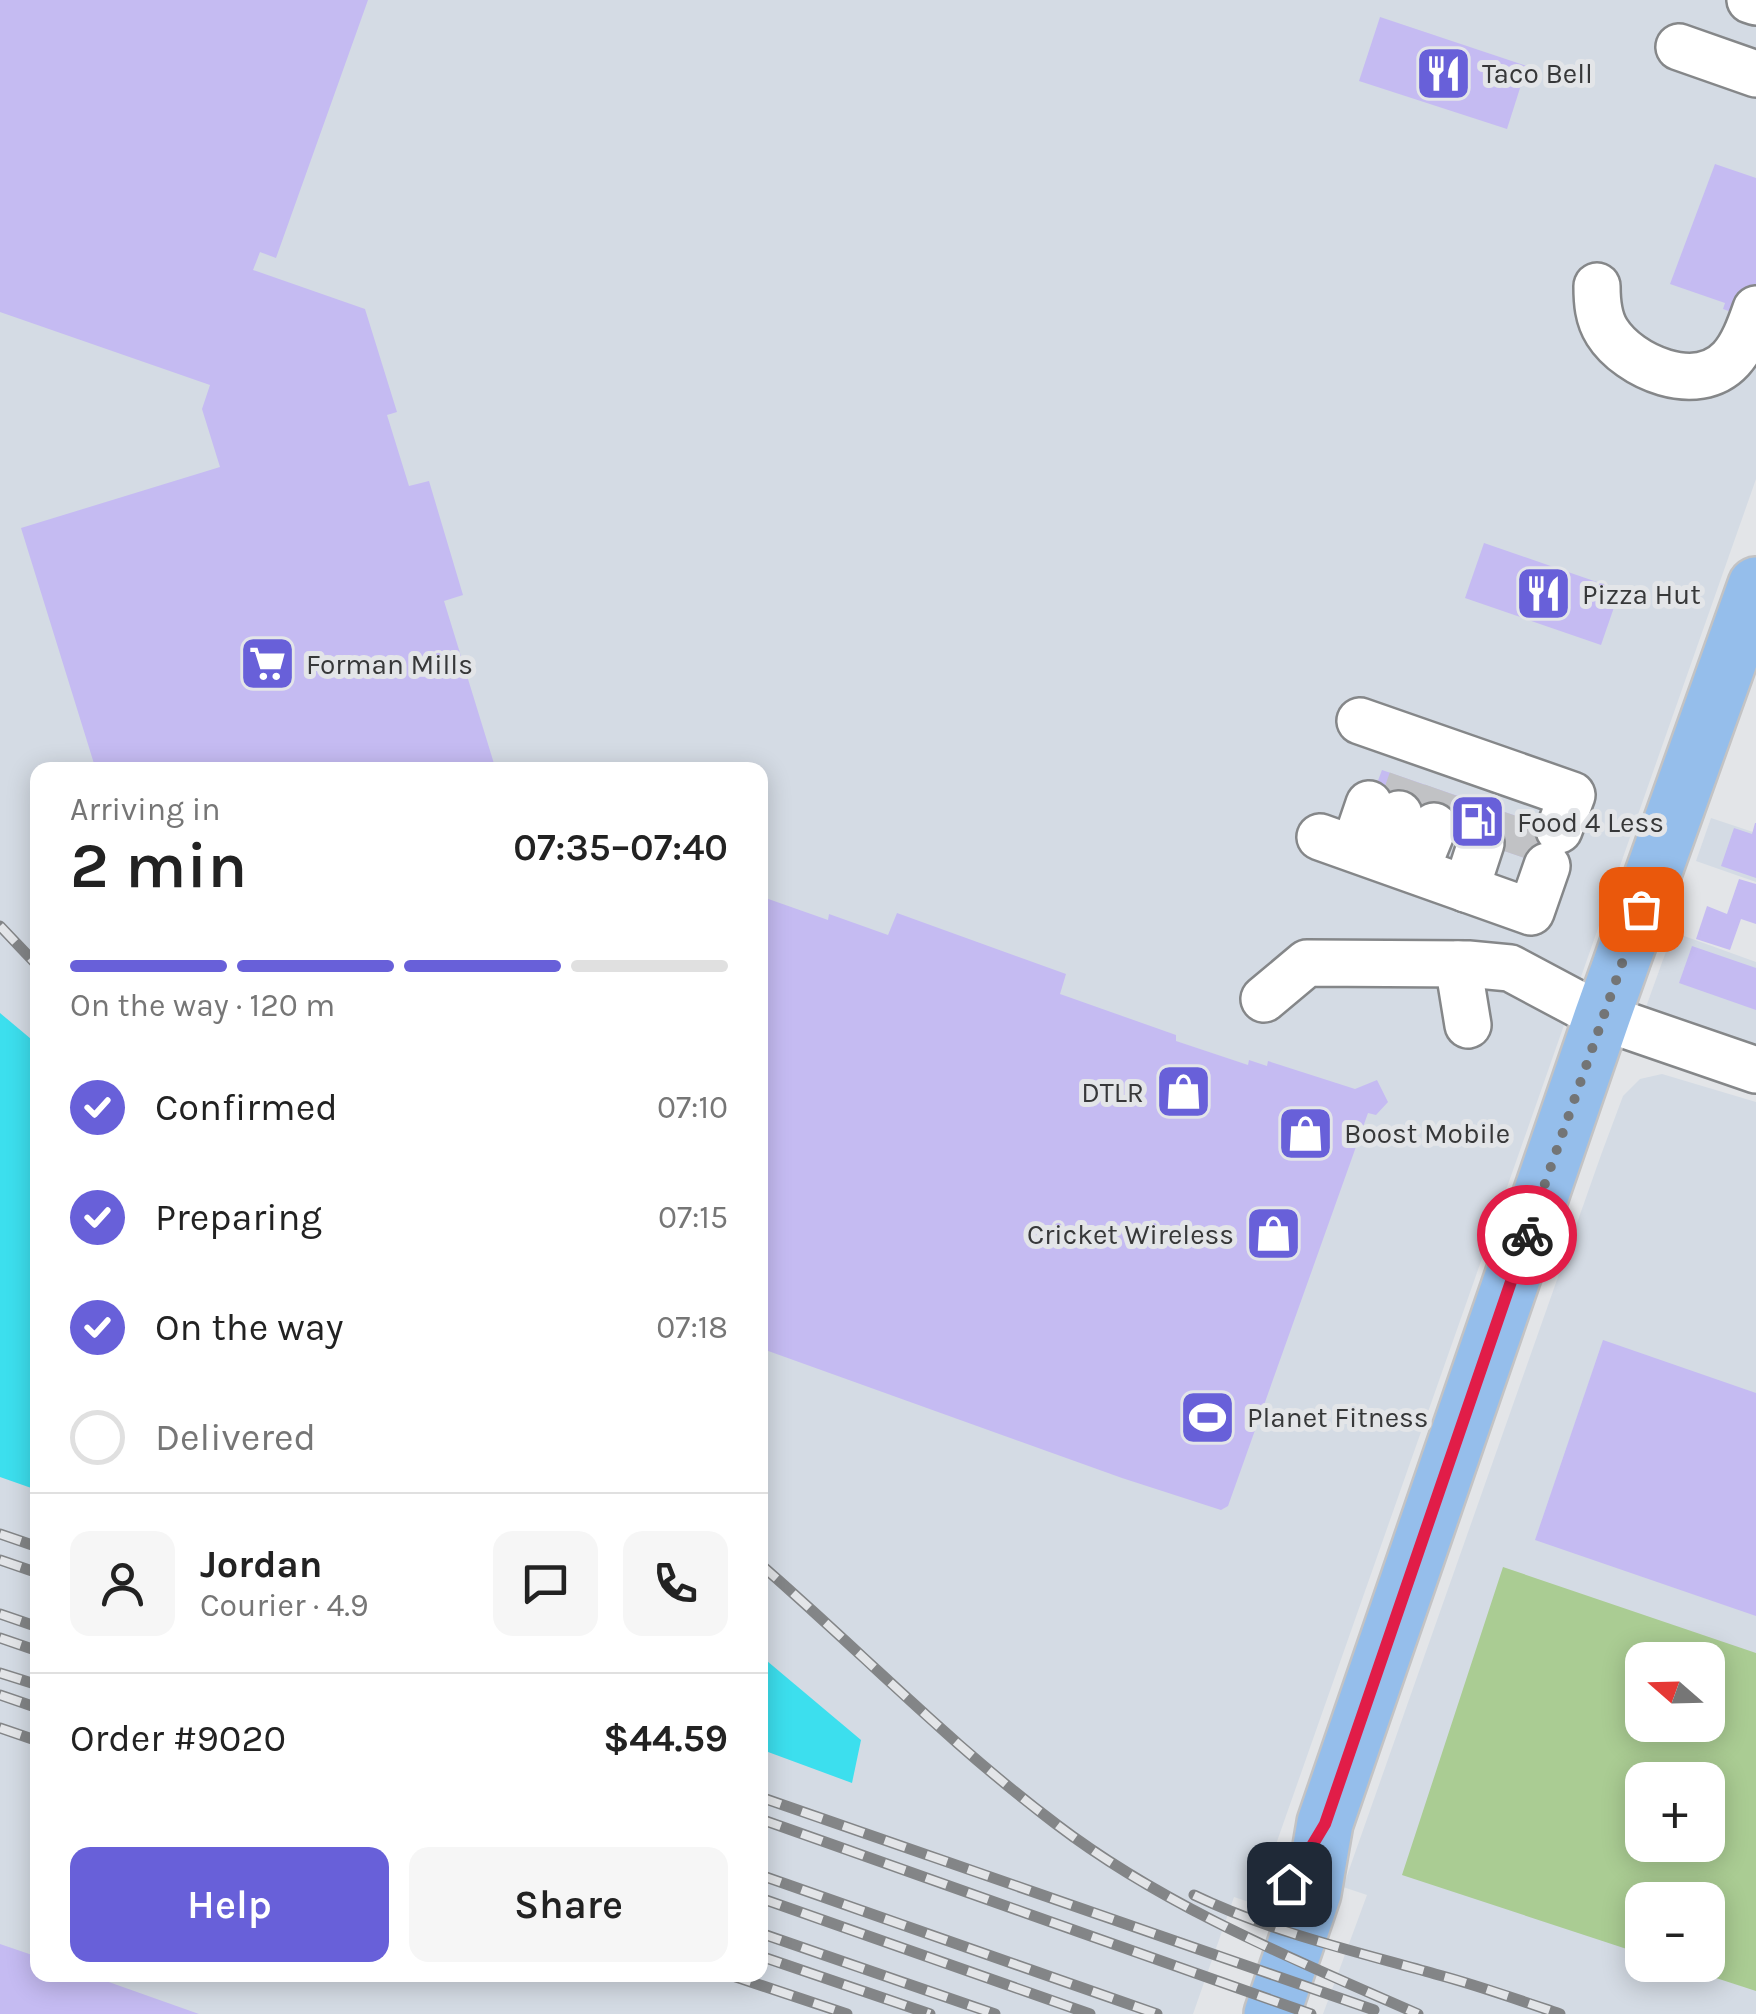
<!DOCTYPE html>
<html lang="en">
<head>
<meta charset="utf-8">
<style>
  body { margin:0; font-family:Karla,sans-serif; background:#f6f6f6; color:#222; height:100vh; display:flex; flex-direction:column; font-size:38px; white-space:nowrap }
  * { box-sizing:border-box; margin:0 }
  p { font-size:32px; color:#767676 }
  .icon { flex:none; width:55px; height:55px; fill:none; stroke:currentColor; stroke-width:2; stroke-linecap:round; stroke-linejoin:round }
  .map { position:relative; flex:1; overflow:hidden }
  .details { position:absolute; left:30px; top:762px; width:738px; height:1220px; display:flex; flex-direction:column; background:#fff; border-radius:20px; box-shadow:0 5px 25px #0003 }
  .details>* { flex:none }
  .needle { width:65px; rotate:290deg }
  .controls { position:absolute; left:1625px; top:1642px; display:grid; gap:20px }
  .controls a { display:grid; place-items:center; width:100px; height:100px; border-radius:20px; background:#fff; box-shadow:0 5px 25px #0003; font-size:50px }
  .pin { position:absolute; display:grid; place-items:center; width:85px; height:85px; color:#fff; margin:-42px; border-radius:20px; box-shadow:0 5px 15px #0006 }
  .courier { position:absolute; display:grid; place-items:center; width:100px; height:100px; margin:-50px; border:8px solid #e11d48; border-radius:50%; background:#fff; color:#222; box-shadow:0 2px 12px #0007 }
  .summary em { font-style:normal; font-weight:600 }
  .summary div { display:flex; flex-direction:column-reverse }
  .summary { display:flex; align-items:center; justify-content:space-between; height:170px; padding:0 40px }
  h1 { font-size:65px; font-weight:600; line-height:75px }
  .bar { display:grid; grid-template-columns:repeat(4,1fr); gap:15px 10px; align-content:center; height:120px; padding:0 40px }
  .bar i { height:12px; border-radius:8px; background:#e0e0e0 }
  .bar .on { background:#6860d9 }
  .bar p { grid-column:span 4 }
  .line { display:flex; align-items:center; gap:25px; padding:0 40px; border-top:2px solid #e0e0e0 }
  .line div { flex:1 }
  .round { display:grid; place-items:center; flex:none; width:105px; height:105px; border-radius:20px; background:#f6f6f6 }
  ol { padding:0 40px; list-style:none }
  li { display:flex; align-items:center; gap:30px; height:110px }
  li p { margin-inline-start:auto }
  li .icon { padding:10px; border-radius:50%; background:#6860d9; color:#fff; stroke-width:4 }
  li:last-child { color:#767676 }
  li i { width:55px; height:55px; border:5px solid #e0e0e0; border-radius:50% }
  .action { display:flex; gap:20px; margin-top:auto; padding:20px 40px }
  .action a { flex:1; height:115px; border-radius:20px; background:#6860d9; color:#fff; font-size:40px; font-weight:600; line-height:115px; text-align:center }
  .action a+a { background:#f6f6f6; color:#222 }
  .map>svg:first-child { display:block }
</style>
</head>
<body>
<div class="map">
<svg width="1756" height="2014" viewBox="0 0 1756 2014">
  <rect width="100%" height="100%" fill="#e3e5e8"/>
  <g fill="#d4dbe4" fill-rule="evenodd">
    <path d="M0 0H1756V479L1255 1904 1234 1897 1193 2014H0ZM38 770H760V1975H38Z"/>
    <polygon points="1711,818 1756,833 1756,882 1696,861"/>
    <polygon points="1673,932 1756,962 1756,1046 1646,1007"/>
    <path d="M1662 1074 1756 1102V2014H1323L1367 1895 1343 1887 1601 1155 1623 1096 1640 1079ZM1642 1660H1708V1725H1642ZM1642 1780H1708V1845H1642ZM1642 1900H1708V1965H1642Z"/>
  </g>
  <path fill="#aacc93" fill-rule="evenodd" d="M1503 1567 1756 1653V1991L1676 1965H1708V1900H1642V1954L1402 1875ZM1642 1660H1708V1725H1642ZM1642 1780H1708V1845H1642Z"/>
  <g fill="#3cdfee">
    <polygon points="0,1013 37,1044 37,1490 0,1477"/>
    <polygon points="760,1655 861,1740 852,1783 760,1749"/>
  </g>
  <g fill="#c5bbf2">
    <polygon points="0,0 368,0 276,258 260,252 253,270 365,309 397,412 387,415 409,486 429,481 463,595 444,601 496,770 96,770 21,528 220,467 202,409 210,385 0,312"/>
    <polygon points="1380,17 1527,66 1507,129 1359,81"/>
    <polygon points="1715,164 1756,178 1756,285 1745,317 1723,309 1725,303 1670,284"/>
    <polygon points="1484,543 1620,590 1601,645 1465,598"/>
    <polygon points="1382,770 1575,836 1562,871 1369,804"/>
    <polygon points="1755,823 1756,823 1756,878 1721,866 1734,828 1752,834"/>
    <polygon points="1739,879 1756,884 1756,924 1741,919 1730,950 1696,939 1707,906 1727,914"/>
    <polygon points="760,896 828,920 829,914 888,935 897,913 1066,974 1060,994 1176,1035 1176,1041 1248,1065 1249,1060 1267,1066 1268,1061 1355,1089 1377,1080 1388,1102 1376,1115 1368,1113 1228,1506 1221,1510 1122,1478 760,1348"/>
    <polygon points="1692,946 1756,968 1756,1010 1679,983"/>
    <polygon points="1603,1340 1756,1393 1756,1616 1535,1540"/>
    <polygon points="0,1944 38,1957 38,1975 89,1975 199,2014 0,2014"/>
  </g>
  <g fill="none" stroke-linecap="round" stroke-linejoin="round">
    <g stroke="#c1c2c5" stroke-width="45" stroke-dasharray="45 22" stroke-linecap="butt">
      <polyline points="1399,814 1411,780"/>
      <polyline points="1434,826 1446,792"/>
      <polyline points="1510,853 1522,818"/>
    </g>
    <defs>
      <g id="minor">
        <polyline points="1750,0 1756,2"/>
        <polyline points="1679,47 1756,74"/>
        <path d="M1597 286C1597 302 1598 318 1607 332 1629 367 1697 396 1731 359 1743 346 1750 326 1756 309"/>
        <polyline points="1360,721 1572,795 1559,830"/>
        <polyline points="1320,837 1531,912 1547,866"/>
        <polyline points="1354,848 1369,804"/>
        <polyline points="1383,858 1399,814"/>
        <polyline points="1416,870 1434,826"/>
        <polyline points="1466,889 1481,843"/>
        <polyline points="1458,964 1468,1025"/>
        <polyline points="1264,999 1307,963 1468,964 1510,968 1602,1017 1756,1070"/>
      </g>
      <polyline id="major" points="1272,2014 1313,1893 1325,1823 1602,1017 1756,585"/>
    </defs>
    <use href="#minor" stroke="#858789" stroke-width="50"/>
    <use href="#major" stroke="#c3c3c4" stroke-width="60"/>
    <use href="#minor" stroke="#fff" stroke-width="45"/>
    <use href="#major" stroke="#95beeb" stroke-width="55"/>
    <defs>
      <g id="rail">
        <polyline points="0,926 38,966"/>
        <polyline points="0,1534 38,1547"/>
        <polyline points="0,1560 38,1573"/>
        <path d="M760 1564C859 1650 951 1745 1056 1824 1165 1907 1293 1959 1418 2014"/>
        <polyline points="0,1614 38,1627"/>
        <polyline points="0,1638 38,1651"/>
        <polyline points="0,1673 38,1685"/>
        <polyline points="0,1695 38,1708"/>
        <polyline points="0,1728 38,1741"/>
        <polyline points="760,1797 1374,2010"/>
        <polyline points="760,1819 1311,2014"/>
        <polyline points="760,1875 1157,2014"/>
        <path d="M1194 1895C1271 1932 1354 1951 1435 1974 1477 1985 1519 2000 1560 2014"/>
        <polyline points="760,1898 1090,2014"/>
        <polyline points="760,1933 995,2014"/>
        <polyline points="760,1956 930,2014"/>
        <polyline points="730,1975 847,2014"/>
      </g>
    </defs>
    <use href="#rail" stroke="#838587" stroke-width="11"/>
    <use href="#rail" stroke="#e3e5e8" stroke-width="8" stroke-dasharray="22" stroke-linecap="butt"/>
  </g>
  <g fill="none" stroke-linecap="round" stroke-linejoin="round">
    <polyline stroke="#737576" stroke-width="10" stroke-dasharray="0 18" points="1527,1235 1641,909"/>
    <polyline stroke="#e11d48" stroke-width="12" points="1289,1884 1325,1824 1527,1235"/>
  </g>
  <defs>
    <symbol id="restaurant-square" viewBox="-11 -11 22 22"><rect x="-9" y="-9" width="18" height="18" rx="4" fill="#6860d9" stroke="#e3e5e8"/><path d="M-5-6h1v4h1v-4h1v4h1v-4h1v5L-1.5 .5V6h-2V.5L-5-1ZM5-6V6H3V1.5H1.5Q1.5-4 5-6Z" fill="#fff"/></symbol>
    <symbol id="supermarket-square" viewBox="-11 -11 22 22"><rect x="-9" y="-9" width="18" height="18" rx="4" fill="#6860d9" stroke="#e3e5e8"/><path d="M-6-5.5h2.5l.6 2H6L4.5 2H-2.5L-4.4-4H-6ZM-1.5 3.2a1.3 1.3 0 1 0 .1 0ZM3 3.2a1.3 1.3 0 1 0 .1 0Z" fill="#fff"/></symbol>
    <symbol id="fuel-square" viewBox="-11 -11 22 22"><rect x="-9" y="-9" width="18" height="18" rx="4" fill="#6860d9" stroke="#e3e5e8"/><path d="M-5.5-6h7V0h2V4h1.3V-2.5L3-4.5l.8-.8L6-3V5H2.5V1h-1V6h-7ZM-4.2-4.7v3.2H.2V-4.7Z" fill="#fff"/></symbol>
    <symbol id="shop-square" viewBox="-11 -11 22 22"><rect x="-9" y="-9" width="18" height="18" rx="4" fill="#6860d9" stroke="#e3e5e8"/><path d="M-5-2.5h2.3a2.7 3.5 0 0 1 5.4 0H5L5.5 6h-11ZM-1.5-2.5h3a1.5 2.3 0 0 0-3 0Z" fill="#fff"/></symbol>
    <symbol id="stadium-square" viewBox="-11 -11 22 22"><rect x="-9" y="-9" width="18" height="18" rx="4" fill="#6860d9" stroke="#e3e5e8"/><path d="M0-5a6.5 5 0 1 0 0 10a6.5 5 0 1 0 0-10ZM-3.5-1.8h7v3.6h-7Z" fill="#fff"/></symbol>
  </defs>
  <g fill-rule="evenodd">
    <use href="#restaurant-square" x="1412" y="42" width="63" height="63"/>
    <use href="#restaurant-square" x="1512" y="562" width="63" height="63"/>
    <use href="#supermarket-square" x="236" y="632" width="63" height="63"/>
    <use href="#fuel-square" x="1446" y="790" width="63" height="63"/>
    <use href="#shop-square" x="1152" y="1060" width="63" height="63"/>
    <use href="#shop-square" x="1274" y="1102" width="63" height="63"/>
    <use href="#shop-square" x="1242" y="1202" width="63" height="63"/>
    <use href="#stadium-square" x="1176" y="1386" width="63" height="63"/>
  </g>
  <g text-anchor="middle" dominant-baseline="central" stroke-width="10" stroke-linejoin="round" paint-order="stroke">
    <g font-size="28" fill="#373839" stroke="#e3e5e8" text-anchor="start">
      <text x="1482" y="73">Taco Bell</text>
      <text x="1582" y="594">Pizza Hut</text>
      <text x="306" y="664">Forman Mills</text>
      <text x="1517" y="822">Food 4 Less</text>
      <text x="1144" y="1092" text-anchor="end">DTLR</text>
      <text x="1344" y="1133">Boost Mobile</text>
      <text x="1234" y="1234" text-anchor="end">Cricket Wireless</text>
      <text x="1247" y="1417">Planet Fitness</text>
    </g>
  </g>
</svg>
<div class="controls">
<a><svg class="needle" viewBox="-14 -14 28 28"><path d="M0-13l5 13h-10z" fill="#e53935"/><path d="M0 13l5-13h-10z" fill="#767676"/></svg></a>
<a>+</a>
<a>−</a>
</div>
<div class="pin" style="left:1641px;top:909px;background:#ea580c"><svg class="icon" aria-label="bag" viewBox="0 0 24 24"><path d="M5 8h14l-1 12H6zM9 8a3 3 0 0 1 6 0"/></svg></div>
<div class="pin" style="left:1289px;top:1884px;background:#1f2937"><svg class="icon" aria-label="home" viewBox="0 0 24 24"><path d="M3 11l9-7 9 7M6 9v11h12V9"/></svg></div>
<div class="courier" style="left:1527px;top:1235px"><svg class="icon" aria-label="bike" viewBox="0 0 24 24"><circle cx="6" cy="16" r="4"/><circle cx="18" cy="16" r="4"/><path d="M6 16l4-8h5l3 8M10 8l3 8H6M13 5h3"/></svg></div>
<section class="details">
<div class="summary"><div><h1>2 min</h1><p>Arriving in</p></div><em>07:35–07:40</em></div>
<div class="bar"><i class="on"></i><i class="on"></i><i class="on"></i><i></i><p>On the way · 120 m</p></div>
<ol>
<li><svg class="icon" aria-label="check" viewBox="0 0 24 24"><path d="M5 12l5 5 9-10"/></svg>Confirmed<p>07:10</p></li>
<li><svg class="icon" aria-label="check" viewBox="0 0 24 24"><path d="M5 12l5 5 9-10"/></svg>Preparing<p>07:15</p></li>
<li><svg class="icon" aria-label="check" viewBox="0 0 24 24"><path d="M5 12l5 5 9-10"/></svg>On the way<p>07:18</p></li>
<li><i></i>Delivered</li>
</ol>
<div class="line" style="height:180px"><a class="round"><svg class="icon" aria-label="person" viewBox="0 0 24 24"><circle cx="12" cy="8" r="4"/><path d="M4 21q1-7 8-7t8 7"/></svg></a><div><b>Jordan</b><p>Courier · 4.9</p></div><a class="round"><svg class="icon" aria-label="chat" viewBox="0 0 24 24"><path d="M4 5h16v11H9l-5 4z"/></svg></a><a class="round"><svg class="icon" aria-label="phone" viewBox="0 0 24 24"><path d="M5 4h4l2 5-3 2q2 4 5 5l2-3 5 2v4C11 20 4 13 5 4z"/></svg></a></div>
<div class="line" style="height:130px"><div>Order #9020</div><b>$44.59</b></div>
<div class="action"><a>Help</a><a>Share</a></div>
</section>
</div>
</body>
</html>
